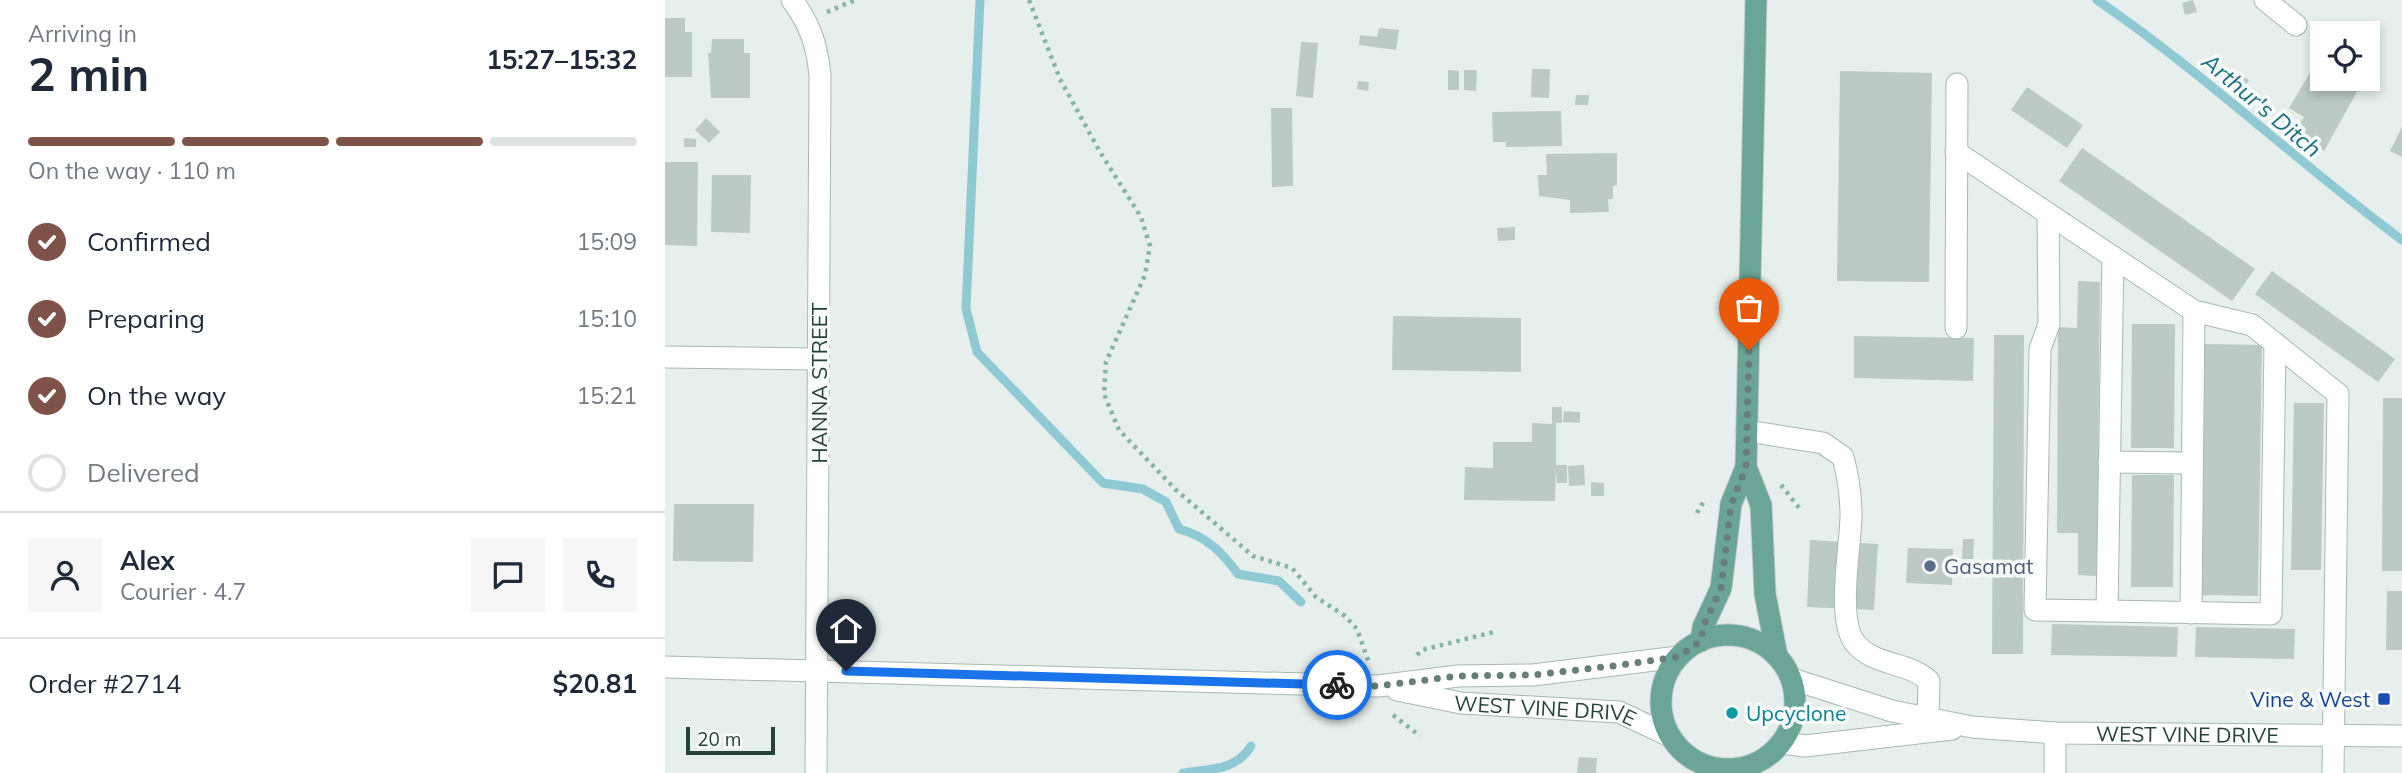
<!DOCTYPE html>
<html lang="en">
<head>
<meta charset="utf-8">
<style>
  body { margin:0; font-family:Mulish,sans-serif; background:#f6f6f7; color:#1f2937; height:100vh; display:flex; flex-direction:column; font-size:26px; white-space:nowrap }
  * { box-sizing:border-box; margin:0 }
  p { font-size:23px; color:#747a83 }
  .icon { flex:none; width:38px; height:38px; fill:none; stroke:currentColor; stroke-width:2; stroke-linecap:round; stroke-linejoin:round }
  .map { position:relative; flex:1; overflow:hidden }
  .side { display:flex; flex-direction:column; background:#fff; width:665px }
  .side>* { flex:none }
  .fabs { position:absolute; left:1645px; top:21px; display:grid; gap:14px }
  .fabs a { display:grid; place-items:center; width:70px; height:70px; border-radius:0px; background:#fff; box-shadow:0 4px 10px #0003; font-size:35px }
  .scale { position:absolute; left:21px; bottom:18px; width:89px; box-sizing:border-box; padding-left:7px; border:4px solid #24423a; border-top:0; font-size:19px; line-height:24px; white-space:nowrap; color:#24423a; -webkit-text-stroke:5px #f7fbf9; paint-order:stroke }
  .pin { position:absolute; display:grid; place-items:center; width:60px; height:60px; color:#fff; margin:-72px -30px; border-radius:50% 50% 50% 0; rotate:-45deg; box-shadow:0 0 7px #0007 }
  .pin .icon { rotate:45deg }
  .courier { position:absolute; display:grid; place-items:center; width:70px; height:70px; margin:-35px; border:5px solid #1a73e8; border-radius:50%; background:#fff; color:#222; box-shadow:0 2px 9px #0007 }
  .headline em { font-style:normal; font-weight:700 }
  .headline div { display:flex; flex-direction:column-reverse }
  .headline { display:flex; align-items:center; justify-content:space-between; height:119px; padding:0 28px }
  h1 { font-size:46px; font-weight:700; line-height:52px }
  .bar { display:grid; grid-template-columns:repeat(4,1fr); gap:10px 7px; align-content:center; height:84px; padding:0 28px }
  .bar i { height:9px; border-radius:5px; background:#e0e1e3 }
  .bar .active { background:#7f5249 }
  .bar p { grid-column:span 4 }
  .line { display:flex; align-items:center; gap:18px; padding:0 28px; border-top:2px solid #e0e1e3 }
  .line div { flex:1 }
  .round { display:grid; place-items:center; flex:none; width:74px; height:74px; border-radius:0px; background:#f6f6f7 }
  ol { padding:0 28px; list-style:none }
  li { display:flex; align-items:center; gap:21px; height:77px }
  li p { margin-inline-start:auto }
  li .icon { padding:7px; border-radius:50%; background:#7f5249; color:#fff; stroke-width:4 }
  li:last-child { color:#747a83 }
  li i { width:38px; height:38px; border:4px solid #e0e1e3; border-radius:50% }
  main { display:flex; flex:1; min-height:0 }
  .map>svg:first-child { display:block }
</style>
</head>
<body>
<main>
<section class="side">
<div class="headline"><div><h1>2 min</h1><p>Arriving in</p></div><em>15:27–15:32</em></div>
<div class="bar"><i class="active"></i><i class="active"></i><i class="active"></i><i></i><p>On the way · 110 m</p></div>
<ol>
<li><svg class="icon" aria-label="check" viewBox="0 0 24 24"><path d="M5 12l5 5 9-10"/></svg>Confirmed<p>15:09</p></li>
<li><svg class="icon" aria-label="check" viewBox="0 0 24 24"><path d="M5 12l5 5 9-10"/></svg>Preparing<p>15:10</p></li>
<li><svg class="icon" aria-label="check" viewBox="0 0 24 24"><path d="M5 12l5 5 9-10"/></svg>On the way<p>15:21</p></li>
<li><i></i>Delivered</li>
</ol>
<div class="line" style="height:126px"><a class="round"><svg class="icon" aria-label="person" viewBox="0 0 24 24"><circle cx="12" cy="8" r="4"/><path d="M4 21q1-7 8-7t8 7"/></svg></a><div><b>Alex</b><p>Courier · 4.7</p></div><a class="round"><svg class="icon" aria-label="chat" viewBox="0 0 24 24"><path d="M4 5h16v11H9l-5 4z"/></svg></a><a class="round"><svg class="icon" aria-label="phone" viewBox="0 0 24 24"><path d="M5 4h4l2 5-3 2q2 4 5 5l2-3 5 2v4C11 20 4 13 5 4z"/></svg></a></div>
<div class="line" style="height:91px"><div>Order #2714</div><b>$20.81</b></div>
</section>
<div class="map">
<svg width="1737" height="773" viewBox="0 0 1737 773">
  <rect width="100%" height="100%" fill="#e6efeb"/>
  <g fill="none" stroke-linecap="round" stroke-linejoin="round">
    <g stroke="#8ec9d4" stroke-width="9">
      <path d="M315 0 301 309 312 352 438 483 478 489 501 502 514 529C541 536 557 552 573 574L614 581 636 602"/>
      <path d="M1432 0C1539 73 1633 163 1737 240"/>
      <path d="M518 773C544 769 571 771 586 746"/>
    </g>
  </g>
  <g fill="#bbcac4">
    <polygon points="1528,0 1532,12 1520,15 1517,3"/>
    <polygon points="0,18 20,18 20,32 27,32 27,77 0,77"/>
    <polygon points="714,28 734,30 731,50 694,45 695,35 712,37"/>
    <polygon points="1657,38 1657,65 1646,59"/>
    <polygon points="47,39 79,39 79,53 85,53 85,98 46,98 43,53 46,53"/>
    <polygon points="636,42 653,43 648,98 631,96"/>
    <polygon points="1649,66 1657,70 1657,79 1699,79 1659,151 1629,135 1639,117 1624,108"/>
    <polygon points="867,69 885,69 884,98 866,97"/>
    <polygon points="1567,69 1584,80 1579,88 1562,76"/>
    <polygon points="783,70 794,71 794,90 783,90"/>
    <polygon points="799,70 812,70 811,91 799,90"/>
    <polygon points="1175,71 1267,73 1264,282 1172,281"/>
    <polygon points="693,81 704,82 703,91 692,89"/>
    <polygon points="1362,87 1418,125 1402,148 1346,110"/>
    <polygon points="911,95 924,95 923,105 910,105"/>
    <polygon points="606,108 627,108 628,186 607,187"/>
    <polygon points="896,111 897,146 841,147 841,142 828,142 827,112"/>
    <polygon points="41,118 55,132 44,143 30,130"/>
    <polygon points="1737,127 1737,157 1725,151"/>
    <polygon points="19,138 31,139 31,147 19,147"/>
    <polygon points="1417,148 1590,269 1567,301 1394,181"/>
    <polygon points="952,153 952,185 948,186 948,199 943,199 944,212 905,213 905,200 874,196 873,175 882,175 881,154"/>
    <polygon points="0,162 33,162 32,246 0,245"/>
    <polygon points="47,175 86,175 85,233 46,232"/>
    <polygon points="850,227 850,240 833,241 832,228"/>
    <polygon points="1607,271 1730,359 1713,382 1590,294"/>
    <polygon points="1413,281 1435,282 1432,576 1413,575 1413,533 1392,533 1393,327 1412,328"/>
    <polygon points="728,316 856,318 856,372 727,370"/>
    <polygon points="1467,324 1510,324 1509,448 1466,448"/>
    <polygon points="1329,335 1359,335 1358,654 1327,654"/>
    <polygon points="1189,336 1309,338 1308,381 1189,378"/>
    <polygon points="1540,344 1597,345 1593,596 1537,595"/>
    <polygon points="1718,398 1737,398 1737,571 1717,571"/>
    <polygon points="1629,403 1659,403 1656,570 1626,570"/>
    <polygon points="887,407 897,407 897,423 891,423 891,465 902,465 902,483 892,483 891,470 890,501 799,500 800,467 828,468 828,442 867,442 867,423 887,424"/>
    <polygon points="899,411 915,412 915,423 898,422"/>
    <polygon points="919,465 920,485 904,486 903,466"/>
    <polygon points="1467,475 1509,475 1508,587 1466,587"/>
    <polygon points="926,482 939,483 939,496 926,496"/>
    <polygon points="9,504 89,504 88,562 8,561"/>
    <polygon points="1298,539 1309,539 1308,559 1297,559"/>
    <polygon points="1145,540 1213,544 1209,610 1142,607"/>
    <polygon points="1243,548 1288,549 1287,585 1241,583"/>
    <polygon points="1722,591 1737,591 1737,650 1721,650"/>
    <polygon points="1387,624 1513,627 1512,657 1386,655"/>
    <polygon points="1531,627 1630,629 1629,659 1530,657"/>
    <polygon points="914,757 932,758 931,773 912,773"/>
  </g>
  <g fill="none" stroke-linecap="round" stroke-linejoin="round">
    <defs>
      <g id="minor">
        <path d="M127 0C145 24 152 45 155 75L151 773"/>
        <polyline points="1600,0 1631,25"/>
        <polyline points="1291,152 1529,311 1587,325 1673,394 1668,773"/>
        <polyline points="1383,214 1384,324 1375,349 1370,610 1442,611"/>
        <polyline points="1448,257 1442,611 1606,614 1610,343"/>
        <polyline points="1291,328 1292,84"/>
        <polyline points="0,357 154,359"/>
        <path d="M1082 431 1158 443 1178 457C1183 476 1186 495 1186 515 1186 545 1171 619 1190 643 1210 667 1243 661 1264 681L1263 718"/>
        <polyline points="1444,462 1527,463"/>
        <polyline points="1526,613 1529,311"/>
        <polyline points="0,667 713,686 793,676 868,675 1013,657"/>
        <path id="s1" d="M1127 679 1227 711 1307 727 1390 733 1737 736"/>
        <path id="s2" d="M732 690 796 703 954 712 1005 736"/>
        <polyline points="1390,733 1390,773"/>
        <polyline points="1116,743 1140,746 1287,729"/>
      </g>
      <g id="major">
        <polyline points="1081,467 1096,505 1100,594 1112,656"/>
        <circle cx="1063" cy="702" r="67"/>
        <polyline points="1036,641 1038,627 1056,588 1066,504 1081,467 1091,0"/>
      </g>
    </defs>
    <use href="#minor" stroke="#a8b8b2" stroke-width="23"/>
    <use href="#major" stroke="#c2cac8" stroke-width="23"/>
    <g stroke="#86b3a5" stroke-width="4.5" stroke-dasharray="3.5 5" stroke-linecap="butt">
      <polyline points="364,0 395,79 435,152 476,217 485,246 480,275 441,362 439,394 454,430 511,490 588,556 627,568 651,597 680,616 692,629 704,663"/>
      <polyline points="162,12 190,0"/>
      <polyline points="1116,485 1135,509"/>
      <polyline points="1032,513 1040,499"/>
      <polyline points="752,655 757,650 829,632"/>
      <polyline points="728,715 755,736"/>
    </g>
    <use href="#minor" stroke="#fff" stroke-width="21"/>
    <use href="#major" stroke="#6aa596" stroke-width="21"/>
  </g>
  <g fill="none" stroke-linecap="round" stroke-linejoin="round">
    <polyline stroke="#687f78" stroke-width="7" stroke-dasharray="0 12.6" points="672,685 713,686 793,676 868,675 956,665 1013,657 1036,641 1038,627 1056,588 1066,505 1081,467 1084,350"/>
    <polyline stroke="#1a73e8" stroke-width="9" points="181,671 672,685"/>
  </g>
  <circle fill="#5c6f8a" stroke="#f7fbf9" stroke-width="2.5" cx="1265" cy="566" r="7"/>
  <rect fill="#1a4fb4" stroke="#f7fbf9" stroke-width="2.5" x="1712" y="692" width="14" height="14" rx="3.5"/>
  <circle fill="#0f9aa8" stroke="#f7fbf9" stroke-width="2.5" cx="1067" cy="713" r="7"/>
  <g text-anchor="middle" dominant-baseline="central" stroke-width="7" stroke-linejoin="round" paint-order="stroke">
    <g font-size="21" fill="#24423a" stroke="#f7fbf9">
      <text transform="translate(154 383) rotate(-90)">HANNA STREET</text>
      <text stroke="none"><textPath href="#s2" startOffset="150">WEST VINE DRIVE</textPath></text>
      <text stroke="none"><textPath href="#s1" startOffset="402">WEST VINE DRIVE</textPath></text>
    </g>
    <g font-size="21" fill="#4e5e75" stroke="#f7fbf9" text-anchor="start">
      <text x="1279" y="566">Gasamat</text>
    </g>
    <g font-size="21" fill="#164399" stroke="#f7fbf9" text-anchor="end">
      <text x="1705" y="699">Vine &amp; West</text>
    </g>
    <g font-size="21" fill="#0d838f" stroke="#f7fbf9" text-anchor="start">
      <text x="1081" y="713">Upcyclone</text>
    </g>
    <g font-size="23" font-style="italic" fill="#1c6f80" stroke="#f7fbf9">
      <text transform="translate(1597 105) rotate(40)">Arthur's Ditch</text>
    </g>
  </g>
</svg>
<div class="fabs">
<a><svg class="icon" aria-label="locate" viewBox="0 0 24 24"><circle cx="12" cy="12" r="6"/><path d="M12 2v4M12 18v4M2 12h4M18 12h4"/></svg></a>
</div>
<div class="scale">20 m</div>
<div class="pin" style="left:1084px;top:350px;background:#ea580c"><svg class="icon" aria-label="bag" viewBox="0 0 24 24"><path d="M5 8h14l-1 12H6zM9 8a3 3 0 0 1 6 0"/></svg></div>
<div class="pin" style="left:181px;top:671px;background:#1f2937"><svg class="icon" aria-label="home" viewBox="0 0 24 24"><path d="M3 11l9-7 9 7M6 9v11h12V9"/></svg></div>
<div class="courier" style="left:672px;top:685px"><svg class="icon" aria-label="bike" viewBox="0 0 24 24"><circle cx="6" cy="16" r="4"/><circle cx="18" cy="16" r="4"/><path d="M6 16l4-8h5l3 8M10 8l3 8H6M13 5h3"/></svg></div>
</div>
</main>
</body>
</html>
